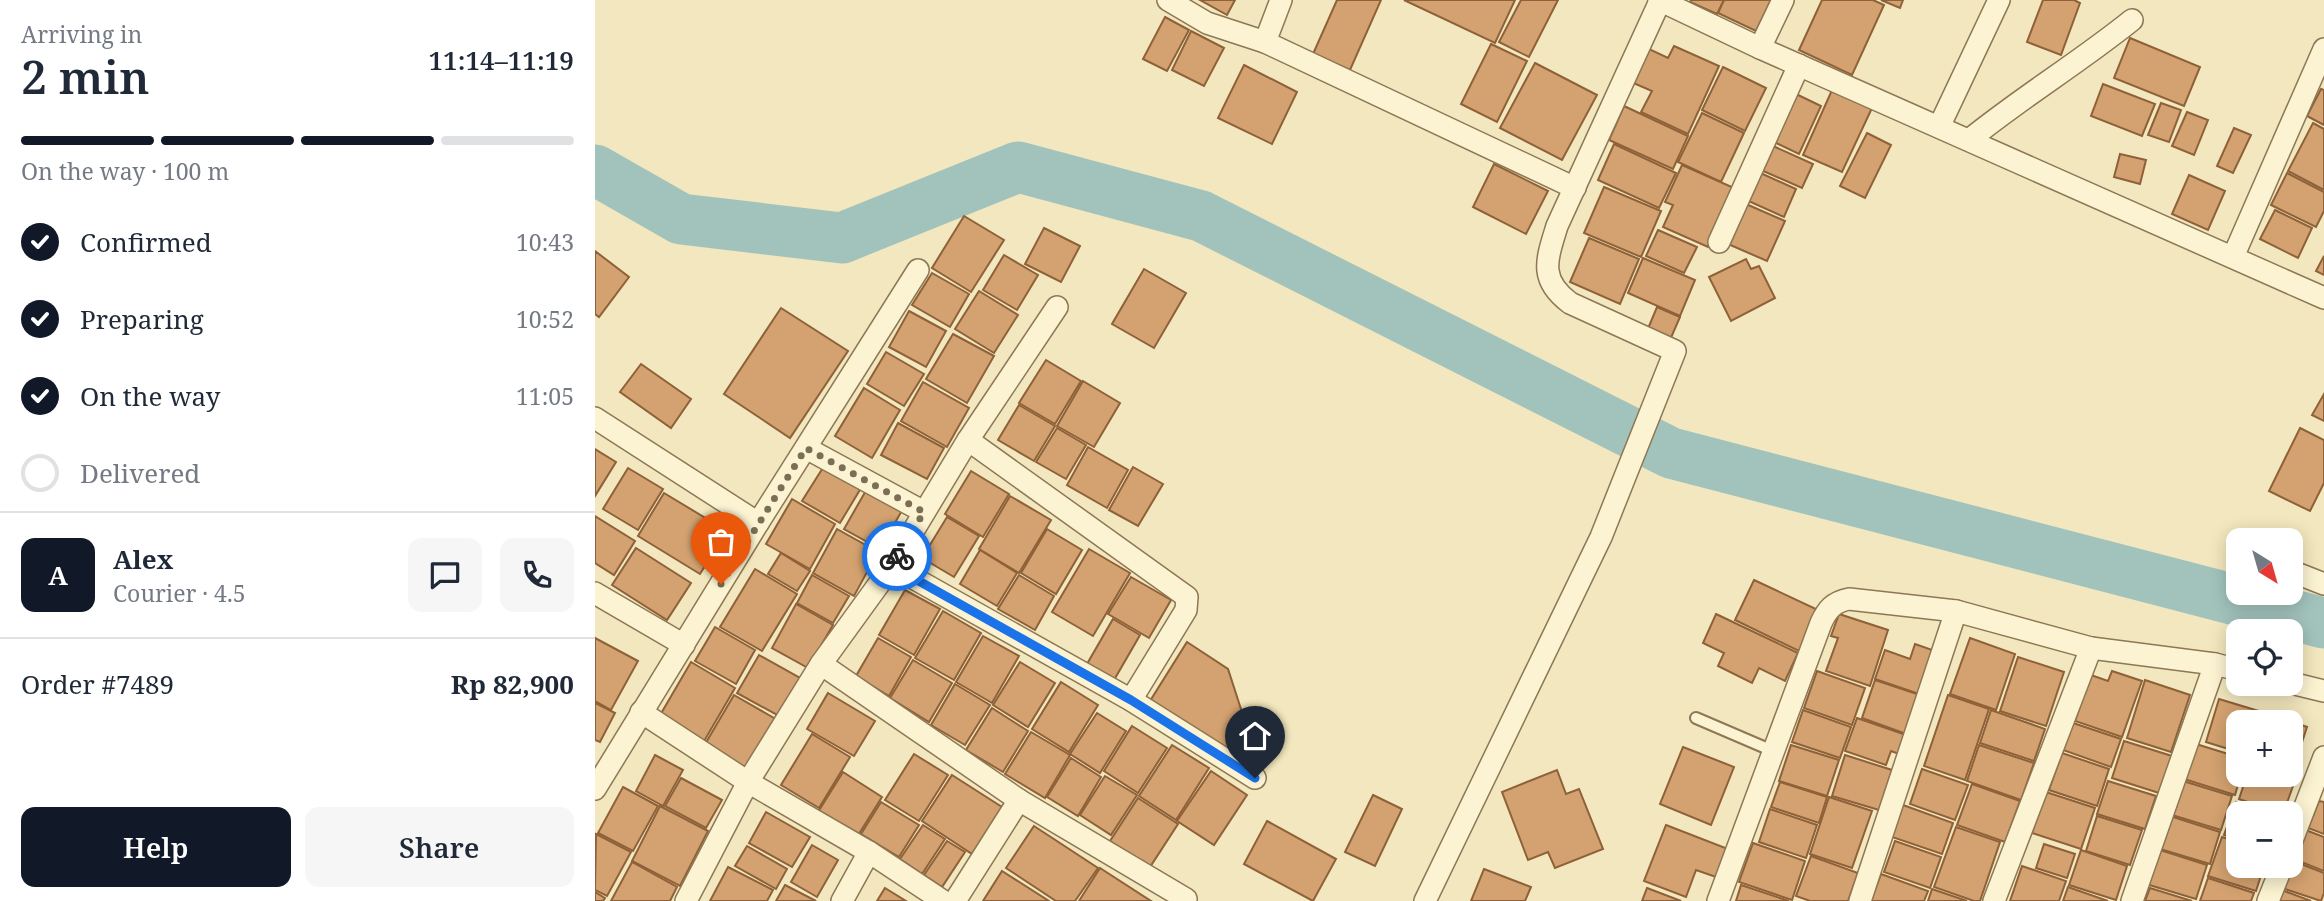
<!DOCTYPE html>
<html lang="en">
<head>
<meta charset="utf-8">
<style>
  body { margin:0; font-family:"Noto Serif",serif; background:#f6f6f7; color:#1f2937; height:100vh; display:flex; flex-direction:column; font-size:26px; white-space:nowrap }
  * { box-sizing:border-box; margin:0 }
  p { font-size:23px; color:#747a83 }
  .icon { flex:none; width:38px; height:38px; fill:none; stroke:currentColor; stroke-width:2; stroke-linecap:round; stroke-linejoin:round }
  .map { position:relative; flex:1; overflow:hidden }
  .panel { display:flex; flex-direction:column; background:#fff; width:595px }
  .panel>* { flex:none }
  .needle { width:46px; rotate:143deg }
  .tools { position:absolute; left:1631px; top:528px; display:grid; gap:14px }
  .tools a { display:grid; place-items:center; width:77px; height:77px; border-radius:14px; background:#fff; box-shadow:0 4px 18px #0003; font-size:35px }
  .pin { position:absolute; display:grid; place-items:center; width:60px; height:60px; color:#fff; margin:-72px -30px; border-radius:50% 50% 50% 0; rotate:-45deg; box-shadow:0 0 7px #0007 }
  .pin .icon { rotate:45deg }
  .courier { position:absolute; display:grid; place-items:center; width:70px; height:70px; margin:-35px; border:5px solid #1a73e8; border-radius:50%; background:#fff; color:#222; box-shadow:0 2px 9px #0007 }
  .overview em { font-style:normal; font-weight:600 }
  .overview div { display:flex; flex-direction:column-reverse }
  .overview { display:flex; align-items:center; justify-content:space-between; height:119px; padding:0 21px }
  h1 { font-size:46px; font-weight:600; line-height:52px }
  .bar { display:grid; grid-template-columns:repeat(4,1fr); gap:10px 7px; align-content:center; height:84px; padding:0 21px }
  .bar i { height:9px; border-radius:5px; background:#e0e1e3 }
  .bar .current { background:#111827 }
  .bar p { grid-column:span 4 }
  .line { display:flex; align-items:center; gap:18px; padding:0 21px; border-top:2px solid #e0e1e3 }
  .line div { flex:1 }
  .round { display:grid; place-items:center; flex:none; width:74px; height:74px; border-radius:14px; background:#f6f6f7 }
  ol { padding:0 21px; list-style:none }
  li { display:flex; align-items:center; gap:21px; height:77px }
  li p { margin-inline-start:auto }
  li .icon { padding:7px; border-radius:50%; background:#111827; color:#fff; stroke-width:4 }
  li:last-child { color:#747a83 }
  li i { width:38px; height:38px; border:4px solid #e0e1e3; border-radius:50% }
  .primary-button { display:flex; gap:14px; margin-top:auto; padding:14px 21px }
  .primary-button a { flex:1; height:80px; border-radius:14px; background:#111827; color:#fff; font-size:28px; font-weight:600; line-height:80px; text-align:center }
  .primary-button a+a { background:#f6f6f7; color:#1f2937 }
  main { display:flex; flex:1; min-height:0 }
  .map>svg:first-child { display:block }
</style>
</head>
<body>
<main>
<section class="panel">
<div class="overview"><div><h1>2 min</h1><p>Arriving in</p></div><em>11:14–11:19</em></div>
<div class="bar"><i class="current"></i><i class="current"></i><i class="current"></i><i></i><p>On the way · 100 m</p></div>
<ol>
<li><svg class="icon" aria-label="check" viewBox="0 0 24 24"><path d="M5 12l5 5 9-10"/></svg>Confirmed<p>10:43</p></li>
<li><svg class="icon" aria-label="check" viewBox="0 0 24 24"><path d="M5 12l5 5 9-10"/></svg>Preparing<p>10:52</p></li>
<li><svg class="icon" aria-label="check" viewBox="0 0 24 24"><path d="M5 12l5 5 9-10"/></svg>On the way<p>11:05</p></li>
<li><i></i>Delivered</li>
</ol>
<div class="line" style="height:126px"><b class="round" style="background:#111827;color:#fff">A</b><div><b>Alex</b><p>Courier · 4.5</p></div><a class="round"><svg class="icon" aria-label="chat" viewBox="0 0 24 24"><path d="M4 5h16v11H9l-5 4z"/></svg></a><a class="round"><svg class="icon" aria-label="phone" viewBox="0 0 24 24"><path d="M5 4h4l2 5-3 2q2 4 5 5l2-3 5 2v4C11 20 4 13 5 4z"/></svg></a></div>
<div class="line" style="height:91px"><div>Order #7489</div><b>Rp 82,900</b></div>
<div class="primary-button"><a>Help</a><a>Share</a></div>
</section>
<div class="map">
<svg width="1729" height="901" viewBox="0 0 1729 901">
  <rect width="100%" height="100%" fill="#f2e7be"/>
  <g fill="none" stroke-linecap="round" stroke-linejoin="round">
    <polyline stroke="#a2c3bc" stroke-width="51" points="0,170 86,219 247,238 423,167 606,216 1076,453 1729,623"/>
  </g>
  <g fill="#d4a270" stroke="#8e6138" stroke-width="2">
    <polygon points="605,0 640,0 632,15"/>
    <polygon points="742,0 786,0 755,70 718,54"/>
    <polygon points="809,0 920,0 900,43"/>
    <polygon points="926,0 963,0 934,57 904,42"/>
    <polygon points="1096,0 1129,0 1122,14 1095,2"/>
    <polygon points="1129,0 1176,0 1161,31 1123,13"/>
    <polygon points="1227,0 1278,0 1289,5 1257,75 1204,50"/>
    <polygon points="1286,0 1308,0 1305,8"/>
    <polygon points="1448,0 1479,0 1485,3 1466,55 1432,42"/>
    <polygon points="570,17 594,30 572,71 548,59"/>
    <polygon points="596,31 629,48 609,86 577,70"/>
    <polygon points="1535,38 1605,67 1589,106 1519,78"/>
    <polygon points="896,44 932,61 902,122 866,104"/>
    <polygon points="1079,46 1124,66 1093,134 1046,112 1057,91 1036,82 1052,48 1073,58"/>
    <polygon points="940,63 1002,95 967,160 905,128"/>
    <polygon points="649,65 702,92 677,144 623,118"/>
    <polygon points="1128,67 1171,88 1150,131 1107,110"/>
    <polygon points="1508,84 1560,104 1547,136 1496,116"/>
    <polygon points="1726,89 1729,90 1729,125 1712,116"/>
    <polygon points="1237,90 1277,108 1247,172 1208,155"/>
    <polygon points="1201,94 1226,106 1204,154 1179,142"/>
    <polygon points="1566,103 1586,110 1574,142 1553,135"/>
    <polygon points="1029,106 1093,136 1078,169 1014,140"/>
    <polygon points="1592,112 1613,120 1599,155 1577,146"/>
    <polygon points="1107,113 1149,133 1126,182 1083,162"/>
    <polygon points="1718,123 1729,129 1729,190 1693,171"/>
    <polygon points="1639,128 1656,135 1638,173 1622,166"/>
    <polygon points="1272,133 1296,145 1270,198 1245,186"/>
    <polygon points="1019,144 1081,173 1064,208 1003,180"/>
    <polygon points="1178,146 1218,164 1207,188 1166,170"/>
    <polygon points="1525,154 1551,160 1545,184 1519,177"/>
    <polygon points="899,164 953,191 931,234 878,207"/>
    <polygon points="1087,165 1139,188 1113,247 1068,227 1078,205 1070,202"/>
    <polygon points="1161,171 1201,189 1189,217 1149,199"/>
    <polygon points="1692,173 1729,192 1729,211 1721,227 1676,205"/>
    <polygon points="1594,175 1630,191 1613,230 1577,214"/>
    <polygon points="1009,187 1066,211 1046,257 989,233"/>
    <polygon points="1151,204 1190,221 1172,261 1133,244"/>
    <polygon points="1680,210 1717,228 1703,258 1665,239"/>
    <polygon points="369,216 409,240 376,292 337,268"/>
    <polygon points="449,228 485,246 466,282 430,264"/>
    <polygon points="1063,230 1102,247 1089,273 1051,256"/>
    <polygon points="994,238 1044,259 1025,304 975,282"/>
    <polygon points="0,251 34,277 4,317 0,314"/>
    <polygon points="409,255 443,275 422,310 388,290"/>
    <polygon points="1729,256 1729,275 1721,271"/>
    <polygon points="1048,258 1100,280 1085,316 1033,293"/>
    <polygon points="1151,259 1156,269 1164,266 1180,298 1136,321 1114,277"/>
    <polygon points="549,269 591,293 559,348 517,324"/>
    <polygon points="337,273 374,294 355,327 317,305"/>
    <polygon points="384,291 423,315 399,353 360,329"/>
    <polygon points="1062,307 1085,317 1075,340 1052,331"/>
    <polygon points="186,308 253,351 195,438 129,394"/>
    <polygon points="314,311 351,331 331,367 294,347"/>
    <polygon points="358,334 399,356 372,403 331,379"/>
    <polygon points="291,352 329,374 309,406 272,384"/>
    <polygon points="451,360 486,381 460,424 424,403"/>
    <polygon points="46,364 96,399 76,428 25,392"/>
    <polygon points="488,381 525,403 499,447 462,426"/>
    <polygon points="328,382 374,408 352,447 306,421"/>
    <polygon points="269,388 305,410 277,458 240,436"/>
    <polygon points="1729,394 1729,421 1717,415"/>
    <polygon points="424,405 460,426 439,461 403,440"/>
    <polygon points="303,423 349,448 332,479 286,455"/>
    <polygon points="462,428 491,445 471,479 441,462"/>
    <polygon points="1705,428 1729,440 1729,483 1715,511 1674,491"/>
    <polygon points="493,447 533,470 512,508 472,485"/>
    <polygon points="0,449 21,462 0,496"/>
    <polygon points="229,466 266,488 245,523 207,501"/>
    <polygon points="538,467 568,484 543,526 514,510"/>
    <polygon points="33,468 68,489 43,530 8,509"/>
    <polygon points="376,471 414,494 388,537 350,514"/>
    <polygon points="273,487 309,507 285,549 249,529"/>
    <polygon points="69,493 132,531 105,574 43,536"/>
    <polygon points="415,496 456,520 424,573 384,549"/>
    <polygon points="197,499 240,524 215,569 171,544"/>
    <polygon points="0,516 40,541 19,575 0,563"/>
    <polygon points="352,517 384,536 359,577 327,558"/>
    <polygon points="242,529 283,552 259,596 218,573"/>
    <polygon points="452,529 487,550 461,594 426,573"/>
    <polygon points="41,548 96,583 72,620 17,585"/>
    <polygon points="494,549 535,573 498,636 457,612"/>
    <polygon points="385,550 422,573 402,606 365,584"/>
    <polygon points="186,553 215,571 202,591 173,574"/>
    <polygon points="160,569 202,594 167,651 125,627"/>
    <polygon points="217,575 254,596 238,623 202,603"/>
    <polygon points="424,575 459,596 440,630 403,609"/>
    <polygon points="536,577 576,600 554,638 513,614"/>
    <polygon points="1159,580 1223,610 1204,651 1140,620"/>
    <polygon points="310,590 345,609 319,655 284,635"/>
    <polygon points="201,604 238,625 213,668 177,648"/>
    <polygon points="348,611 386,633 359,680 320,658"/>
    <polygon points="1121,614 1203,653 1190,681 1164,668 1157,683 1123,666 1129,653 1108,643"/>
    <polygon points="1244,614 1293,630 1275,686 1231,671 1243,638 1236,636"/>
    <polygon points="518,619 545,635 519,680 492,664"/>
    <polygon points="120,627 160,650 141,684 100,661"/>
    <polygon points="388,636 424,656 397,703 361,682"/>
    <polygon points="0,638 43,661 16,710 0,701"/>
    <polygon points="283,638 316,657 294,696 261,676"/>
    <polygon points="1375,638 1420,654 1401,710 1355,694"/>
    <polygon points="592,642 633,669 656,740 643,758 555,701"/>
    <polygon points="1320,644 1343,652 1327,695 1280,679 1290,650 1315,659"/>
    <polygon points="164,655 205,678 184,716 142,693"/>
    <polygon points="1423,657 1469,672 1451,726 1405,711"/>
    <polygon points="318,660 357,683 334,722 295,698"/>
    <polygon points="96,662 140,688 108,743 64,717"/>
    <polygon points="425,662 460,683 433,727 398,705"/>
    <polygon points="1222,671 1270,688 1257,725 1209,708"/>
    <polygon points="1517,671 1547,681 1527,737 1480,721 1496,675 1513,681"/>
    <polygon points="1280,680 1328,696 1314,735 1267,718"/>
    <polygon points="1550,680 1595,695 1576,752 1532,738"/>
    <polygon points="466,682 503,705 474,752 437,729"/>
    <polygon points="360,684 395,705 370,745 336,725"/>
    <polygon points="233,693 280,721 259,756 212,729"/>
    <polygon points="139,695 186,722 156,773 109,746"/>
    <polygon points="1353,695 1394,709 1370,780 1329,766"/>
    <polygon points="1624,699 1667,712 1664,723 1643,723 1643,752 1611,742"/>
    <polygon points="0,703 20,713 5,742 0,740"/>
    <polygon points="397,708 433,731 408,772 371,750"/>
    <polygon points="1208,710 1256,727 1245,758 1197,742"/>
    <polygon points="1396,710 1450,729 1439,761 1385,743"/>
    <polygon points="502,713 531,731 505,773 475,754"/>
    <polygon points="1671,713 1712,727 1694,782 1675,775 1696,775 1696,723 1668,723"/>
    <polygon points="1262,718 1314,736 1307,755 1296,751 1291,765 1250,751"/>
    <polygon points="1478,723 1526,739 1516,767 1468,750"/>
    <polygon points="537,726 572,748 543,793 509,771"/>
    <polygon points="436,732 475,755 450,798 410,774"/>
    <polygon points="217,734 255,757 224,808 186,785"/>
    <polygon points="1529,741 1577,756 1564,793 1517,778"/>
    <polygon points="1601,744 1643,757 1643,775 1646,775 1640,795 1589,779"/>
    <polygon points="577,745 614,768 581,820 544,796"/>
    <polygon points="1196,745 1244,760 1232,796 1184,781"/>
    <polygon points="1384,745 1439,763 1426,800 1372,781"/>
    <polygon points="1088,747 1139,767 1116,825 1065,804"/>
    <polygon points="1467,753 1514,769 1502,806 1454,790"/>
    <polygon points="319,754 353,775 324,821 290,800"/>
    <polygon points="60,755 88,770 68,806 41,791"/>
    <polygon points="1250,755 1297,770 1284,810 1237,796"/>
    <polygon points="476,758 506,777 483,816 452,797"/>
    <polygon points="1327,769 1373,785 1360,820 1315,804"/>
    <polygon points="962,770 971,794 984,789 1008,849 960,868 953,852 933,860 907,792"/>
    <polygon points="616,771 652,795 619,845 582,821"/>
    <polygon points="248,772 287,797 262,837 223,812"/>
    <polygon points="357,775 407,807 377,854 327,821"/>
    <polygon points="1652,775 1665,775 1698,786 1688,814 1644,799"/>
    <polygon points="510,776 542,795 516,835 485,815"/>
    <polygon points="86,778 127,800 111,828 70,806"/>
    <polygon points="1513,781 1561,796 1550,829 1502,814"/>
    <polygon points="1588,781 1637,796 1626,830 1577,815"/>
    <polygon points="1185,782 1232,797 1224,823 1176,807"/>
    <polygon points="1377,784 1425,801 1410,842 1362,825"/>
    <polygon points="28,787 63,806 38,851 3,833"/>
    <polygon points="1451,792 1500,808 1486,849 1437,833"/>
    <polygon points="778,795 807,809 780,866 750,852"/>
    <polygon points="1234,797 1277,811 1257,868 1215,854"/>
    <polygon points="543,798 583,824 555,867 515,841"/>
    <polygon points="1724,801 1729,802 1729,834 1713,828"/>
    <polygon points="286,802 324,825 304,857 266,834"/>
    <polygon points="1641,802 1676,814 1643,814 1643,840 1629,835"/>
    <polygon points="1308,805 1358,823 1347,854 1297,837"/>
    <polygon points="65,806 113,831 85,886 37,861"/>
    <polygon points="1175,809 1222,825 1211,858 1164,842"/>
    <polygon points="171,812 215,837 197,867 154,843"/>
    <polygon points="1502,816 1547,830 1535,865 1491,851"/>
    <polygon points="1575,816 1625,832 1615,864 1565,849"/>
    <polygon points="672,821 741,859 718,901 649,864"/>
    <polygon points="328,825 350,839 327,874 305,859"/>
    <polygon points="1071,825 1133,849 1121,877 1101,870 1091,897 1049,881"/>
    <polygon points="439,826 503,868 480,901 461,901 411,868"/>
    <polygon points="1361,827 1405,842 1385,901 1379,901 1339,887"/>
    <polygon points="1708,829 1729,837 1729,871 1696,858"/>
    <polygon points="1,834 36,852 12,896 0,890"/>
    <polygon points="1627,837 1643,842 1643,866 1669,866 1661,891 1613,876"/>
    <polygon points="352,841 370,852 347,887 329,875"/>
    <polygon points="1300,841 1346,857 1335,888 1289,872"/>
    <polygon points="1158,843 1210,861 1197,900 1144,882"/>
    <polygon points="1449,844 1480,854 1472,878 1441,868"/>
    <polygon points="217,845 243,860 222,897 196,882"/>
    <polygon points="152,846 192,869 181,889 140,866"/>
    <polygon points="1562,849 1612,865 1601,899 1551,884"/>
    <polygon points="1486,850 1532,866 1521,900 1474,885"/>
    <polygon points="1216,856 1263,873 1253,901 1215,901 1201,896"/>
    <polygon points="1696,860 1729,873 1729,893 1726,901 1684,887 1696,866"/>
    <polygon points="37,862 82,887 75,901 16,901"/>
    <polygon points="1427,866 1471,881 1464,901 1415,901"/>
    <polygon points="133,867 178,890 172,901 115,901"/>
    <polygon points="505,868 556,901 484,901"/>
    <polygon points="889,869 936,887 930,901 876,901"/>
    <polygon points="407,871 454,901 388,901"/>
    <polygon points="1286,874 1333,891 1329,901 1276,901"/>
    <polygon points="1613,878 1659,893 1656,901 1605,901"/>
    <polygon points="190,885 221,901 181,901"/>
    <polygon points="1146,885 1194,901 1141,901"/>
    <polygon points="1473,887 1513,901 1468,901"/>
    <polygon points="290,888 311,901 282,901"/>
    <polygon points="1052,888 1086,901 1047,901"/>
    <polygon points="1555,888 1597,901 1550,901"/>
    <polygon points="1337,889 1372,901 1333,901"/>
    <polygon points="1684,889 1716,901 1679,901"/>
    <polygon points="0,892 10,898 8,901 0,901"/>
  </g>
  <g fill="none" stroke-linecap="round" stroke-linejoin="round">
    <defs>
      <polyline id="lane" points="1101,718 1178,751"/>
      <g id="street">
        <polyline points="573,0 612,23 670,42"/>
        <polyline points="686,0 670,42 980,188"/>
        <polyline points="1064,0 1165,48 1729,298"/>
        <polyline points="1165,48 1188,0"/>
        <polyline points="1344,127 1404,0"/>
        <path d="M1374 140C1427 97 1485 62 1537 20"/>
        <polyline points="1124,242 1204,65"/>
        <polyline points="1638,257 1729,49"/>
        <polyline points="0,418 163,523"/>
        <polyline points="373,440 592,597 591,610 536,700"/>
        <polyline points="211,448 329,512"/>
        <polyline points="297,566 536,700 660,778"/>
        <polyline points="1696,571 1729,584"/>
        <polyline points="0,593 89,645"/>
        <polyline points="226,664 424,800 360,901"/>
        <polyline points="1696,683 1729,691"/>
        <polyline points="46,712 153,782 274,852 348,901"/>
        <polyline points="0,789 163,523 323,270"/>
        <polyline points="424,800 591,899"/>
        <polyline points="1696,843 1729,757"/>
        <polyline points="91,901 153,782 226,664 297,566 373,440 462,307"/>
        <polyline points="247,901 274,852"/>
        <path d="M830 901 1006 537 1080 351 975 303C943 279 952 259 962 226L1065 1"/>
        <path d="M1123 901 1226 623C1232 610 1238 602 1254 599L1361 611 1496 648 1620 664 1643 670"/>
        <polyline points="1265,901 1361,611"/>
        <polyline points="1399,901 1496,648"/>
        <polyline points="1537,901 1620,664"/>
        <polyline points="1673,901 1687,866"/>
      </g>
    </defs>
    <use href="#lane" stroke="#8d7755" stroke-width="14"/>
    <use href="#street" stroke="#8d7755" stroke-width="24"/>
    <use href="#lane" stroke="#fcf3d2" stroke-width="10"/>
    <use href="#street" stroke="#fcf3d2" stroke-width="21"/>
  </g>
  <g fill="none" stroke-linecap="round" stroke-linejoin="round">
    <polyline stroke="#7a6e54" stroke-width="7" stroke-dasharray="0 12.6" points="126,584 211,448 329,512 302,556"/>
    <polyline stroke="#1a73e8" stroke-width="9" points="302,556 297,566 536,700 660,778"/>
  </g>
</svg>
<div class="tools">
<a><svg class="needle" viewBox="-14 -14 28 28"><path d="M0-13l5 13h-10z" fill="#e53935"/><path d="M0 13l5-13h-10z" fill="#747a83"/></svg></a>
<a><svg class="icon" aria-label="locate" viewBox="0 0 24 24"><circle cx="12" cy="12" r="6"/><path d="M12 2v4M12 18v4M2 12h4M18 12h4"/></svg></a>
<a>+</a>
<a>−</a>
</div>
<div class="pin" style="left:126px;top:584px;background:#ea580c"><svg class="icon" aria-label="bag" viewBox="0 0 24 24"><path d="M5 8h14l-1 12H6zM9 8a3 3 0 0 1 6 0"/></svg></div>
<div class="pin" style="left:660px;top:778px;background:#1f2937"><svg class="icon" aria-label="home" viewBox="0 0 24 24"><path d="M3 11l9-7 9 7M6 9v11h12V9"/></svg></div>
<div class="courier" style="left:302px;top:556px"><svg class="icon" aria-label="bike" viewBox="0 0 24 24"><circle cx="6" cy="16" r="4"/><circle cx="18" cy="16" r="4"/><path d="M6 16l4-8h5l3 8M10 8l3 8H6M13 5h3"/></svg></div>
</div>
</main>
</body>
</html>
